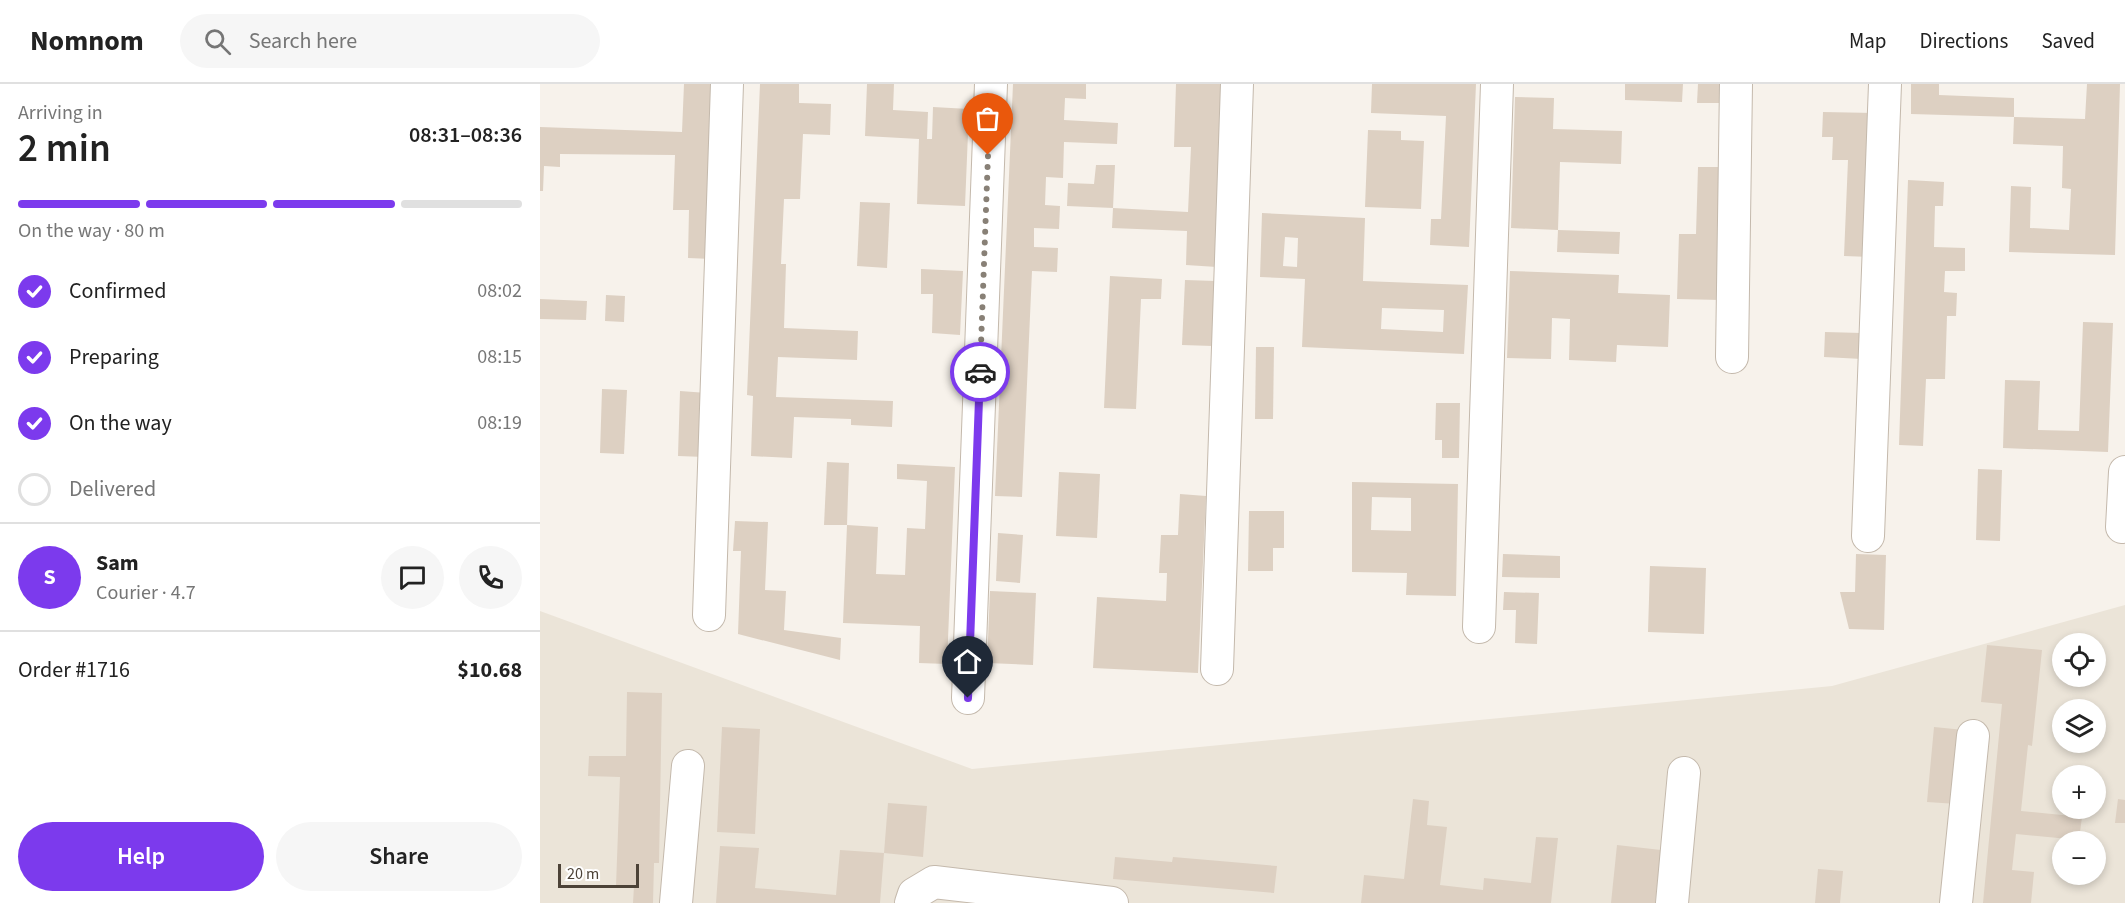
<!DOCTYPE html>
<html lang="en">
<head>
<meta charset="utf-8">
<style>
  body { margin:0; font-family:"Source Sans 3",sans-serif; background:#f6f6f6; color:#222; height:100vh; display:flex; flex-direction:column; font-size:22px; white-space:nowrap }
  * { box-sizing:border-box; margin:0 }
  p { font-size:20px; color:#767676 }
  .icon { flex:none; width:33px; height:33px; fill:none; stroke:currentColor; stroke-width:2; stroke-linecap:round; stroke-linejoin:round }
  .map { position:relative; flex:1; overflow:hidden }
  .details { display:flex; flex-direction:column; background:#fff; width:540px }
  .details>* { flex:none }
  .buttons { position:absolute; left:1512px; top:549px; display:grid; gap:12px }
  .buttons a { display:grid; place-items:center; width:54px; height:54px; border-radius:50%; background:#fff; box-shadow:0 3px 9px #0003; font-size:30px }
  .scale { position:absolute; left:18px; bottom:15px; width:81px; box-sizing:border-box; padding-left:6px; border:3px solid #4c4237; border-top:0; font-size:16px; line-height:21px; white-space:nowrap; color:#4c4237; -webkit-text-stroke:4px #fff; paint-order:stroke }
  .pin { position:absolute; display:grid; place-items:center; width:51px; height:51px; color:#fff; margin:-62px -26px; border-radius:50% 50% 50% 0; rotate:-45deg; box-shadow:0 0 6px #0007 }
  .pin .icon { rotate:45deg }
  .courier { position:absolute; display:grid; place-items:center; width:60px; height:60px; margin:-30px; border:4px solid #7c3aed; border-radius:50%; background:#fff; color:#222; box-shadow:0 2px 8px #0007 }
  .summary em { font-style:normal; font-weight:600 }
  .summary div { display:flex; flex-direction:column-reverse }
  .summary { display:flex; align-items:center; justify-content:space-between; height:102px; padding:0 18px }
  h1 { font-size:39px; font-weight:600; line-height:45px }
  .bar { display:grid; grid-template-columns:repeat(4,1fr); gap:9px 6px; align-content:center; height:72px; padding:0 18px }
  .bar i { height:8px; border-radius:4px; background:#e0e0e0 }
  .bar .active { background:#7c3aed }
  .bar p { grid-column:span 4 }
  .line { display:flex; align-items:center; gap:15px; padding:0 18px; border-top:2px solid #e0e0e0 }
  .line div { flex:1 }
  .round { display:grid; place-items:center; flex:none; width:63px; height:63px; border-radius:32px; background:#f6f6f6 }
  ol { padding:0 18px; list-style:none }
  li { display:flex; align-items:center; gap:18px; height:66px }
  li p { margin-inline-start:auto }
  li .icon { padding:6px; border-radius:50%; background:#7c3aed; color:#fff; stroke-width:4 }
  li:last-child { color:#767676 }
  li i { width:33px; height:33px; border:3px solid #e0e0e0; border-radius:50% }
  .button { display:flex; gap:12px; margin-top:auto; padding:12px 18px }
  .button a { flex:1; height:69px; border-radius:36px; background:#7c3aed; color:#fff; font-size:24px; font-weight:600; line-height:69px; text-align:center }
  .button a+a { background:#f6f6f6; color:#222 }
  header { display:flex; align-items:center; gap:36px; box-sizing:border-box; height:84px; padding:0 30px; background:#fff; border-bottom:2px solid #e0e0e0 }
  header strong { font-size:28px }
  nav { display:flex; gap:33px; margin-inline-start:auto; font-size:21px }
  .search { width:420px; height:54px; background:#f6f6f6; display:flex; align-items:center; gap:15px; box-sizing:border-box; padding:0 21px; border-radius:33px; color:#767676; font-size:22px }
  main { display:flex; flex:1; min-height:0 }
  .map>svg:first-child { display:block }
</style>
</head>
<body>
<header>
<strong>Nomnom</strong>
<div class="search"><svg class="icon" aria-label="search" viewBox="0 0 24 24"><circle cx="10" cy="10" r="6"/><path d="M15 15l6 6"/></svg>Search here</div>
<nav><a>Map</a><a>Directions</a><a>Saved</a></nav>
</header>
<main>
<section class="details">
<div class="summary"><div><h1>2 min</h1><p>Arriving in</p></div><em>08:31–08:36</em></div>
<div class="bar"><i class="active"></i><i class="active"></i><i class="active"></i><i></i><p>On the way · 80 m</p></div>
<ol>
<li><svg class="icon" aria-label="check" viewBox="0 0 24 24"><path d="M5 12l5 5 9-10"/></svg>Confirmed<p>08:02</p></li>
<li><svg class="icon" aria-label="check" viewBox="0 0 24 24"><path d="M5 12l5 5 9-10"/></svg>Preparing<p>08:15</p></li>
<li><svg class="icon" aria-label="check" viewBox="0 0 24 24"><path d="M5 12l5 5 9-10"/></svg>On the way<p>08:19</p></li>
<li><i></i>Delivered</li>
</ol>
<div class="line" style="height:108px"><b class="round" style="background:#7c3aed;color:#fff">S</b><div><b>Sam</b><p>Courier · 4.7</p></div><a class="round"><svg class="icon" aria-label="chat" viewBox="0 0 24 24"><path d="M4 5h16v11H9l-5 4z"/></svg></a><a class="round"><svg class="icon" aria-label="phone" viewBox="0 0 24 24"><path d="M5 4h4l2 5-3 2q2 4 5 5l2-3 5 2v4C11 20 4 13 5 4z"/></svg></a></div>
<div class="line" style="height:78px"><div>Order #1716</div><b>$10.68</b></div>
<div class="button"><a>Help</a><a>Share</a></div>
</section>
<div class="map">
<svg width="1585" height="819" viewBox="0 0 1585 819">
  <rect width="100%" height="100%" fill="#f7f2eb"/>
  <path fill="#ebe4d8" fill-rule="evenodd" d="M1585 521V819H0V527L432 685 1292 602ZM1522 560H1556V592H1522ZM1522 626H1556V658H1522ZM1522 692H1556V724H1522ZM1522 758H1556V790H1522Z"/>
  <g fill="#ddd0c2" fill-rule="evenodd">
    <polygon points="144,0 179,0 172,175 148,174 149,126 133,126 135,71 20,70 20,83 4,82 3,107 0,107 0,43 142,48"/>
    <polygon points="220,0 259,0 259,19 291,20 290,51 263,50 260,115 244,115 241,180 246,180 244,244 318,247 317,276 238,273 236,313 353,317 352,343 311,341 311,335 254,333 252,374 211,372 213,312 207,311"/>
    <polygon points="327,0 354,0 353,26 388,28 387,55 392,55 393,23 429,25 425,122 377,120 379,55 325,52"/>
    <polygon points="473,0 546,0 546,15 525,14 524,36 578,39 577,60 524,58 523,94 506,93 505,121 520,122 519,145 494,144 494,163 518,164 517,188 492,187 482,413 455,412"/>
    <polygon points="636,0 685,0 677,183 646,181 647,147 572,144 573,124 648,128 651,63 634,63"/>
    <polygon points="832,0 936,0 929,163 890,161 891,135 901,135 906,32 831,29"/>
    <polygon points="1085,0 1143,0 1142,18 1085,16"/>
    <polygon points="1158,0 1188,0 1187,19 1157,19"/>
    <polygon points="1371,0 1399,0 1399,11 1474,14 1474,33 1371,30"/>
    <polygon points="1547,0 1580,0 1575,171 1469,168 1471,102 1491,103 1490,144 1529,146 1531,105 1522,104 1523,62 1473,60 1474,33 1545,35"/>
    <polygon points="975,13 1014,14 1013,45 1082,47 1081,80 1020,78 1018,146 971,144"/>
    <polygon points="1283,28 1335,29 1331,173 1304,172 1308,76 1292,76 1293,53 1282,53"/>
    <polygon points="828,46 861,47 861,56 884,57 881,125 825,123"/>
    <polygon points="556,81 575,81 573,124 527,122 528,99 554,100"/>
    <polygon points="1158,83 1185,83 1181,216 1137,215 1139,150 1156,150"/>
    <polygon points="1368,96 1404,98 1403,122 1395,122 1394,163 1425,164 1425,187 1405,187 1404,208 1417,209 1416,232 1407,232 1405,295 1386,295 1383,362 1359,361"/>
    <polygon points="320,118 350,119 347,184 317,182"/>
    <path d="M722 129 825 134 823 197 928 201 924 270 762 263 765 195 720 193ZM745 153 758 154 757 183 743 182ZM842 224 904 226 903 248 841 245Z"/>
    <polygon points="1018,146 1080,148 1079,170 1017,168"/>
    <polygon points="381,185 423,187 420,251 392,249 393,210 381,210"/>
    <polygon points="970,187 1079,191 1078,209 1130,211 1128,263 1077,261 1076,278 1029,276 1030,235 1012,234 1011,275 967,274"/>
    <polygon points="570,192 622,195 621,215 601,215 596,325 564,324"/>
    <polygon points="645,196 676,197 673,262 642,261"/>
    <polygon points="66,211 85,212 84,238 65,237"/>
    <polygon points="0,215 47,217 46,236 0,235"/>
    <polygon points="1543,238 1573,239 1568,368 1463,364 1465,296 1500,297 1498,346 1539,347"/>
    <polygon points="1285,248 1322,249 1322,275 1284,273"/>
    <polygon points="716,263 734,263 733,335 715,335"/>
    <polygon points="62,305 87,306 84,370 60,369"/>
    <polygon points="140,307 167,309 165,373 138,372"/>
    <polygon points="896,319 920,319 919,374 902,374 902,356 895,356"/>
    <polygon points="287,378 309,379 307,441 284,441"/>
    <polygon points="357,380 415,383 407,580 379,579 380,542 303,539 307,441 338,443 336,490 365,491 367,444 385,445 387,397 357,395"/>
    <polygon points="1438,385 1462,386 1460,457 1436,456"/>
    <polygon points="519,388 560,390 557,454 516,452"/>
    <path d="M812 398 918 400 916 512 866 511 867 489 812 488ZM832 413 871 414V447L831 446Z"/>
    <polygon points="640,410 666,412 658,589 553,584 557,513 626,517 627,489 619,489 621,451 638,451"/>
    <polygon points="709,427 744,427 744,464 733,464 733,487 708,487"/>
    <polygon points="195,437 228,438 225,506 246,507 244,546 301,554 300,576 198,550 201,467 193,467"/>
    <polygon points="458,449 483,451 480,499 456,497"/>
    <polygon points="963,470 1020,472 1020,494 962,493"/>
    <polygon points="1316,470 1346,471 1344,546 1309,545 1300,508 1315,508"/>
    <polygon points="1110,482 1166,484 1164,550 1108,548"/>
    <polygon points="450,507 496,509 493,581 447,579"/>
    <polygon points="964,508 999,509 997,560 975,559 976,526 963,526"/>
    <polygon points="1447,561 1502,566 1492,662 1488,661 1481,727 1542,733 1539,756 1476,750 1472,786 1494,788 1491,819 1443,819 1462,620 1441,618"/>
    <polygon points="87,608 122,609 119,779 114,779 113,819 93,819 94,802 76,802 80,693 48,692 49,672 86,672"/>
    <polygon points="182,643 220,645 215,750 177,748"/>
    <polygon points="1394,643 1424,646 1417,720 1387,718"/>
    <polygon points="873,715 889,717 887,741 907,743 900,801 943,806 944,794 991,799 996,753 1018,754 1011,819 821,819 824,791 864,795"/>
    <polygon points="1578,715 1585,716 1585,739 1575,739"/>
    <polygon points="348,719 387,722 383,773 344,769"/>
    <polygon points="1077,761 1121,766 1115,819 1071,819"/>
    <polygon points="180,762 219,764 215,804 296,811 300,766 344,769 340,819 176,819"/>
    <polygon points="575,773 632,778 633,773 737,782 734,809 573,795"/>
    <polygon points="1278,785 1303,787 1300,819 1275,819"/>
  </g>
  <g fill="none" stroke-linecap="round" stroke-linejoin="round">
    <defs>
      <g id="minor">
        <polyline points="1192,273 1196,0"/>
        <polyline points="1582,443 1585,388"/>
        <polyline points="1328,452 1345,0"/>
        <polyline points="169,531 187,0"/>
        <polyline points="939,543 957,0"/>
        <polyline points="677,585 697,0"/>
        <polyline points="428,614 451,0"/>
        <polyline points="136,819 148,682"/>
        <polyline points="371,819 374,810 394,798 572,819"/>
        <polyline points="1132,819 1144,689"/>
        <polyline points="1416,819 1433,652"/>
      </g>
    </defs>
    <use href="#minor" stroke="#c4b9ac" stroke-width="34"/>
    <use href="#minor" stroke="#fff" stroke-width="32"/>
  </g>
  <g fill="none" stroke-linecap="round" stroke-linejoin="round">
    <polyline stroke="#888076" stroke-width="6" stroke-dasharray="0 10.8" points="440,288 448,71"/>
    <polyline stroke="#7c3aed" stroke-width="8" points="428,614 440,288"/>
  </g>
</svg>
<div class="buttons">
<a><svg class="icon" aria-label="locate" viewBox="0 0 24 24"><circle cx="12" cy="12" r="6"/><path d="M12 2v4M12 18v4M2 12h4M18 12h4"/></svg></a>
<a><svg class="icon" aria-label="layers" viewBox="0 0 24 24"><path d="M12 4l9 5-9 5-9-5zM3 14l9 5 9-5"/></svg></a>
<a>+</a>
<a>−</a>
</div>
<div class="scale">20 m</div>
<div class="pin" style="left:448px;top:71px;background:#ea580c"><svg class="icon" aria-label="bag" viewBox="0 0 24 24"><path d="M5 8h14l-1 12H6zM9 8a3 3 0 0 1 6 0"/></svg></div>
<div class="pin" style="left:428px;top:614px;background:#1f2937"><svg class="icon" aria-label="home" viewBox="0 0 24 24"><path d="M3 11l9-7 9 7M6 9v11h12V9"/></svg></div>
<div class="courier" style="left:440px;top:288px"><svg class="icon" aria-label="car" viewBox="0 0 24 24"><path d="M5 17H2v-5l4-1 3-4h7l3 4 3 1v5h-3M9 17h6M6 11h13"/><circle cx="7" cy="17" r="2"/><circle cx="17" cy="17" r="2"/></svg></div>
</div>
</main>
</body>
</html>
